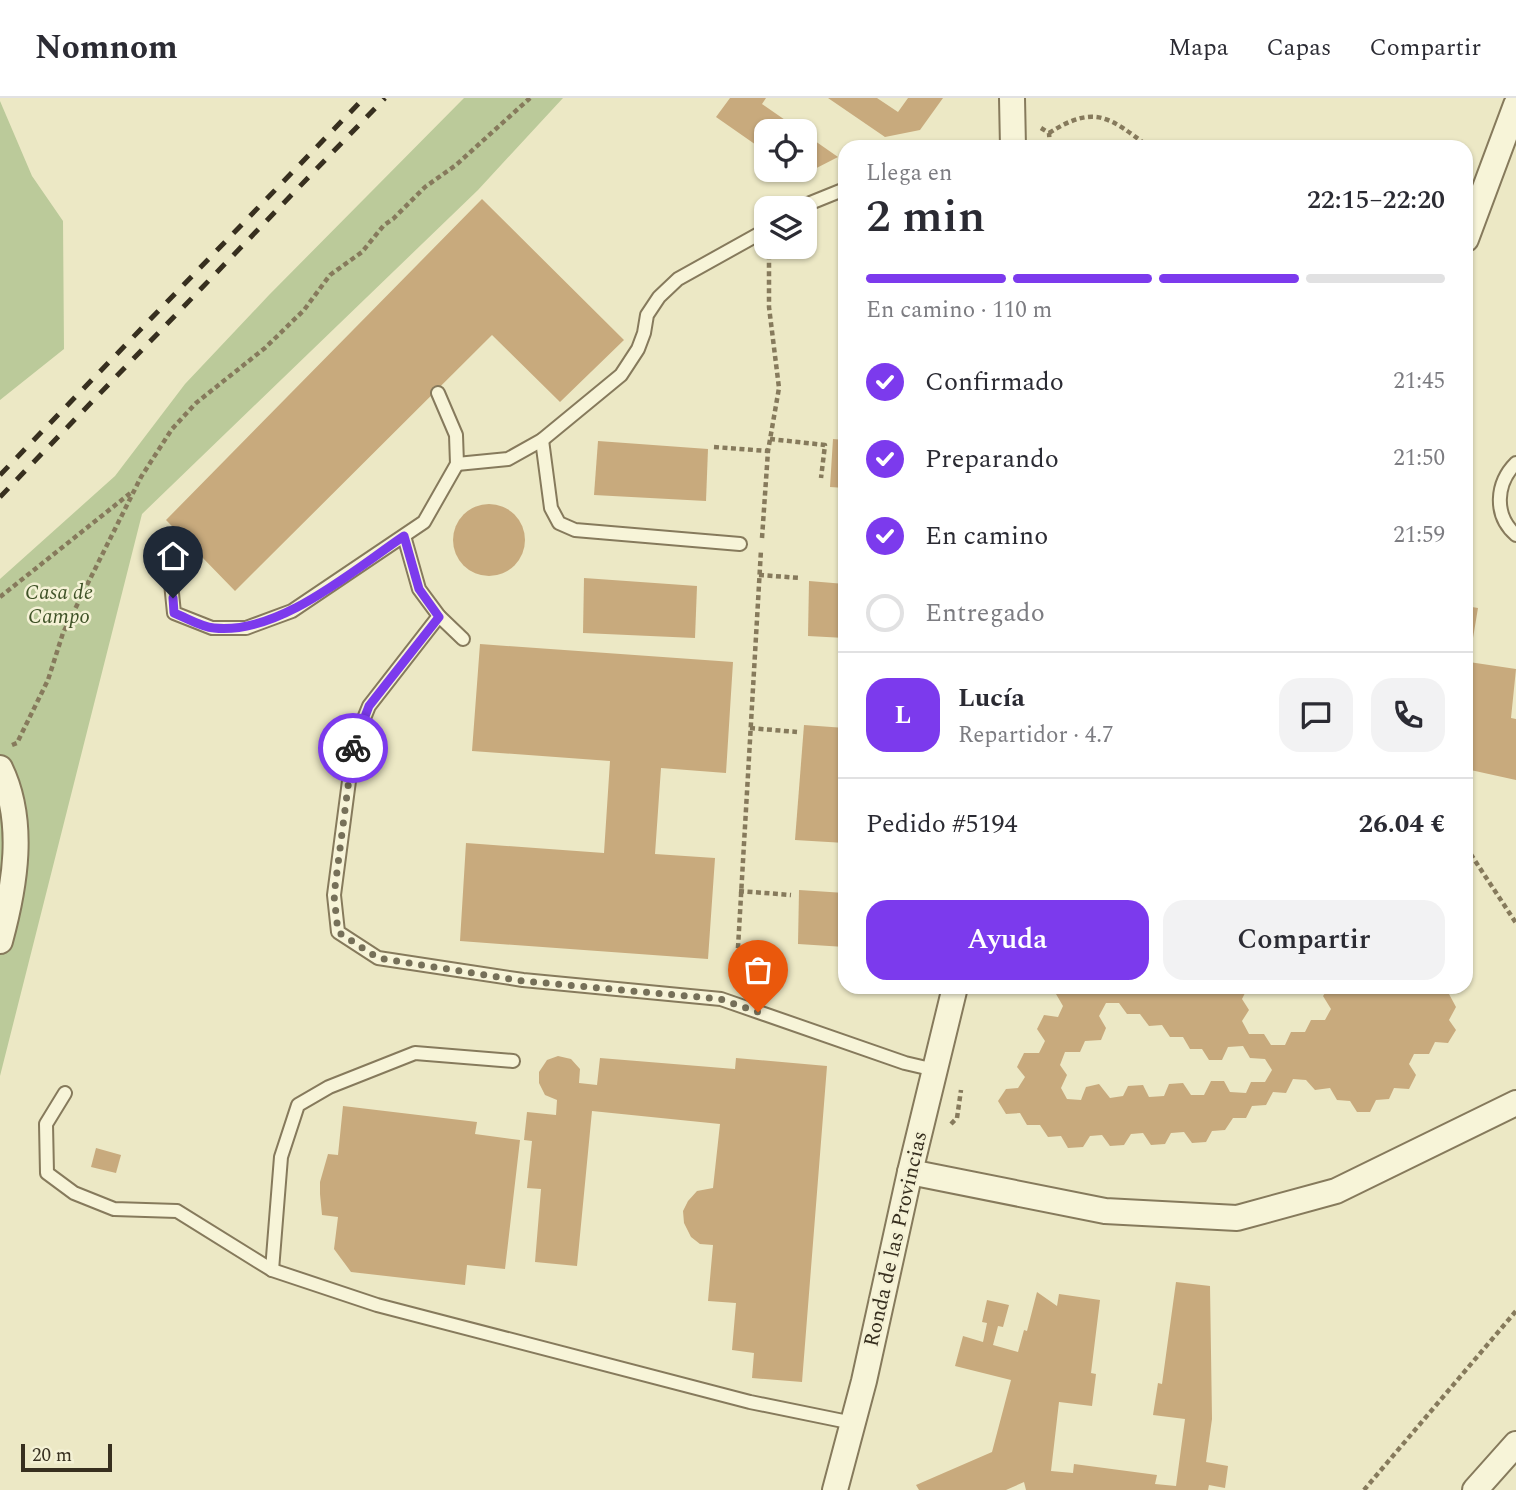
<!DOCTYPE html>
<html lang="es">
<head>
<meta charset="utf-8">
<style>
  body { margin:0; font-family:Spectral,serif; background:#f2f2f3; color:#2b2b33; height:100vh; display:flex; flex-direction:column; font-size:26px; white-space:nowrap }
  * { box-sizing:border-box; margin:0 }
  p { font-size:23px; color:#7c7c81 }
  .icon { flex:none; width:38px; height:38px; fill:none; stroke:currentColor; stroke-width:2; stroke-linecap:round; stroke-linejoin:round }
  .map { position:relative; flex:1; overflow:hidden }
  .details { position:absolute; left:838px; top:42px; width:635px; height:854px; display:flex; flex-direction:column; background:#fff; border-radius:21px; box-shadow:0 2px 5px #0004 }
  .details>* { flex:none }
  .controls { position:absolute; left:754px; top:21px; display:grid; gap:14px }
  .controls a { display:grid; place-items:center; width:63px; height:63px; border-radius:14px; background:#fff; box-shadow:0 2px 5px #0004; font-size:35px }
  .scale { position:absolute; left:21px; bottom:18px; width:91px; box-sizing:border-box; padding-left:7px; border:4px solid #372f1f; border-top:0; font-size:19px; line-height:24px; white-space:nowrap; color:#372f1f; -webkit-text-stroke:5px #f4f1d5; paint-order:stroke }
  .pin { position:absolute; display:grid; place-items:center; width:60px; height:60px; color:#fff; margin:-72px -30px; border-radius:50% 50% 50% 0; rotate:-45deg; box-shadow:0 0 7px #0007 }
  .pin .icon { rotate:45deg }
  .courier { position:absolute; display:grid; place-items:center; width:70px; height:70px; margin:-35px; border:5px solid #7c3aed; border-radius:50%; background:#fff; color:#222; box-shadow:0 2px 9px #0007 }
  .overview em { font-style:normal; font-weight:600 }
  .overview div { display:flex; flex-direction:column-reverse }
  .overview { display:flex; align-items:center; justify-content:space-between; height:119px; padding:0 28px }
  h1 { font-size:46px; font-weight:600; line-height:52px }
  .bar { display:grid; grid-template-columns:repeat(4,1fr); gap:10px 7px; align-content:center; height:84px; padding:0 28px }
  .bar i { height:9px; border-radius:5px; background:#e1e1e2 }
  .bar .current { background:#7c3aed }
  .bar p { grid-column:span 4 }
  .line { display:flex; align-items:center; gap:18px; padding:0 28px; border-top:2px solid #e1e1e2 }
  .line div { flex:1 }
  .round { display:grid; place-items:center; flex:none; width:74px; height:74px; border-radius:21px; background:#f2f2f3 }
  ol { padding:0 28px; list-style:none }
  li { display:flex; align-items:center; gap:21px; height:77px }
  li p { margin-inline-start:auto }
  li .icon { padding:7px; border-radius:50%; background:#7c3aed; color:#fff; stroke-width:4 }
  li:last-child { color:#7c7c81 }
  li i { width:38px; height:38px; border:4px solid #e1e1e2; border-radius:50% }
  .action { display:flex; gap:14px; margin-top:auto; padding:14px 28px }
  .action a { flex:1; height:80px; border-radius:21px; background:#7c3aed; color:#fff; font-size:28px; font-weight:600; line-height:80px; text-align:center }
  .action a+a { background:#f2f2f3; color:#2b2b33 }
  header { display:flex; align-items:center; gap:42px; box-sizing:border-box; height:98px; padding:0 35px; background:#fff; border-bottom:2px solid #e1e1e2 }
  header strong { font-size:33px }
  nav { display:flex; gap:38px; margin-inline-start:auto; font-size:24px }
  .map>svg:first-child { display:block }
</style>
</head>
<body>
<header>
<strong>Nomnom</strong>
<nav><a>Mapa</a><a>Capas</a><a>Compartir</a></nav>
</header>
<div class="map">
<svg width="1516" height="1392" viewBox="0 0 1516 1392">
  <rect width="100%" height="100%" fill="#ece8c5"/>
  <g fill="#bbca9a">
    <polygon points="464,0 563,0 478,92 142,416 0,978 0,481 115,378 185,286 269,197"/>
    <polygon points="0,3 32,78 63,123 64,251 0,302"/>
  </g>
  <g fill="#c8aa7d" fill-rule="evenodd">
    <polygon points="730,0 766,0 762,6 801,33 766,33 766,54 716,19"/>
    <polygon points="828,0 877,0 898,14 908,0 943,0 920,32 885,39"/>
    <polygon points="805,36 838,59 801,78 792,72 805,72"/>
    <polygon points="482,101 624,242 560,304 492,237 235,493 166,422"/>
    <polygon points="833,341 845,342 845,390 830,389"/>
    <polygon points="598,343 708,351 706,403 594,397"/>
    <circle cx="489" cy="442" r="36"/>
    <polygon points="584,480 697,488 695,540 583,535"/>
    <polygon points="809,483 845,486 845,540 808,538"/>
    <polygon points="1466,508 1478,510 1469,564 1516,571 1511,620 1516,621 1516,682 1466,671"/>
    <polygon points="480,546 733,564 726,675 661,670 655,756 715,760 708,861 460,843 466,745 604,755 610,663 472,653"/>
    <polygon points="804,627 845,630 845,745 795,742"/>
    <polygon points="799,792 845,795 845,849 798,846"/>
    <path d="M1059 889H1248L1242 901 1249 912 1242 923 1249 936H1264L1271 947H1285L1291 934H1305L1311 922H1325L1331 911 1323 898 1329 889H1453L1449 896 1456 909 1449 922 1456 932 1448 945 1435 944 1429 956H1414L1409 966 1416 977 1409 991 1394 990 1389 1001 1376 1002 1370 1014H1357L1350 1003 1337 1002 1330 990 1315 992 1306 982 1293 981 1286 995 1273 994 1266 1007 1252 1008 1246 1020H1233L1225 1032 1212 1033 1206 1044 1192 1045 1184 1034 1171 1035 1165 1046 1151 1047 1143 1035 1131 1036 1124 1047 1110 1048 1102 1037 1090 1038 1083 1049 1068 1050 1061 1038 1048 1039 1040 1027H1027L1020 1015 1006 1016 998 1003 1006 991 1018 990 1025 979 1017 969 1024 955H1039L1045 943 1037 931 1044 917 1058 919 1063 908 1056 896ZM1106 905H1119L1127 916H1140L1149 928 1162 927 1170 939H1183L1190 951H1202L1209 962H1222L1228 949 1243 948 1250 960 1265 961 1272 972 1265 984H1251L1246 995 1230 994 1224 983H1211L1204 997H1191L1183 985 1169 986 1164 998 1149 999 1143 987 1128 988 1123 998 1110 1000 1099 986 1086 989 1081 1002 1067 1001 1061 990 1067 977 1060 967 1065 954H1080L1085 943 1101 942 1106 930 1099 918Z"/>
    <polygon points="558,958 571,961 580,971 579,985 597,987 600,960 735,971 736,960 827,968 802,1284 752,1280 754,1255 732,1252 736,1205 708,1203 713,1147 700,1146 691,1139 684,1125 683,1113 688,1103 697,1093 713,1090 720,1026 592,1013 577,1168 535,1164 541,1091 527,1090 532,1043 524,1042 527,1014 556,1017 557,1002 545,997 539,985 539,974 547,962"/>
    <polygon points="343,1008 477,1024 475,1036 520,1042 505,1171 467,1167 465,1187 351,1174 334,1151 338,1119 322,1117 320,1096 320,1084 328,1056 338,1057"/>
    <polygon points="96,1050 121,1057 116,1075 91,1069"/>
    <polygon points="1176,1184 1210,1188 1212,1321 1206,1364 1228,1368 1225,1390 1209,1387 1208,1392 1026,1392 1024,1384 1006,1392 919,1392 916,1387 992,1354 1011,1282 955,1268 963,1238 983,1244 987,1225 982,1224 987,1202 1009,1207 1003,1229 998,1228 993,1247 1018,1254 1024,1232 1027,1233 1037,1194 1057,1208 1059,1196 1100,1202 1091,1275 1096,1276 1092,1308 1059,1304 1051,1373 1073,1375 1074,1366 1157,1377 1155,1386 1176,1388 1185,1321 1153,1317 1158,1285 1162,1286"/>
  </g>
  <g fill="none" stroke-linecap="round" stroke-linejoin="round">
    <defs>
      <g id="lane">
        <polyline points="798,110 845,91"/>
        <polyline points="542,342 551,410 559,425 575,432 740,446"/>
        <path d="M1516 365C1496 385 1493 417 1516 437"/>
        <polyline points="457,366 508,361 542,342 621,277 638,251 644,235 647,217 659,199 678,181 766,132"/>
        <polyline points="404,438 419,491 439,518 463,541"/>
        <polyline points="190,446 171,485 174,515 212,530 246,530 292,513 424,424 457,366 456,337 438,295"/>
        <polyline points="439,518 369,608 354,645 334,797 338,834 378,860 523,882 721,901 905,965 935,972"/>
        <polyline points="65,995 46,1026 47,1075 74,1095 114,1111 177,1113 272,1172 377,1207 750,1304 853,1325"/>
        <polyline points="272,1172 281,1059 298,1007 329,989 415,955 513,963"/>
      </g>
      <g id="street">
        <polyline points="1012,0 1013,49"/>
        <polyline points="1466,141 1516,7"/>
        <path d="M0 670C26 723 15 788 0 843"/>
        <polyline points="910,1074 1105,1113 1237,1120 1336,1093 1516,1005"/>
        <polyline points="835,1392 864,1283 910,1074 955,889"/>
        <polyline points="1475,1392 1516,1346"/>
      </g>
    </defs>
    <use href="#lane" stroke="#867a5c" stroke-width="16"/>
    <use href="#street" stroke="#867a5c" stroke-width="28"/>
    <g stroke="#867a5c" stroke-width="4.5" stroke-dasharray="5 3.5" stroke-linecap="butt">
      <polyline points="1041,30 1049,35 1050,49"/>
      <path d="M1049 35C1095 6 1109 19 1149 49"/>
      <polyline points="770,341 825,347 821,380"/>
      <polyline points="714,349 768,353"/>
      <polyline points="762,440 768,353 779,290 769,209 769,153"/>
      <polyline points="759,477 801,480"/>
      <polyline points="0,499 133,393"/>
      <polyline points="750,630 797,634"/>
      <polyline points="12,647 17,645 48,582 63,535 141,379 172,331 196,305 265,250 304,212 330,177 362,154 384,127 393,121 425,89 456,67 530,0"/>
      <polyline points="1466,749 1516,825"/>
      <polyline points="739,793 791,797"/>
      <polyline points="736,884 761,452"/>
      <polyline points="951,1026 957,1020 961,992"/>
      <polyline points="1364,1392 1516,1213"/>
    </g>
    <use href="#lane" stroke="#f7f4d8" stroke-width="12"/>
    <use href="#street" stroke="#f7f4d8" stroke-width="24"/>
    <g stroke="#372f1f" stroke-width="5" stroke-dasharray="12 12" stroke-linecap="butt">
      <polyline points="0,377 364,0"/>
      <polyline points="0,399 385,0"/>
    </g>
  </g>
  <g fill="none" stroke-linecap="round" stroke-linejoin="round">
    <polyline stroke="#767059" stroke-width="7" stroke-dasharray="0 12.6" points="353,650 334,797 338,834 378,860 523,883 720,901 758,914"/>
    <path stroke="#7c3aed" stroke-width="9" d="M173 500 174 515C187 520 201 529 214 530 279 537 352 473 404 438L419 491 439 519 369 608 353 650"/>
  </g>
  <g text-anchor="middle" dominant-baseline="central" stroke-width="5" stroke-linejoin="round" paint-order="stroke">
    <g font-size="21" font-style="italic" fill="#3f5227" stroke="#f4f1d5">
      <text x="59" y="495">Casa de<tspan x="59" dy="24">Campo</tspan></text>
    </g>
    <g font-size="21" fill="#372f1f" stroke="#f4f1d5">
      <text transform="translate(896 1141) rotate(-77)">Ronda de las Provincias</text>
    </g>
  </g>
</svg>
<div class="controls">
<a><svg class="icon" aria-label="locate" viewBox="0 0 24 24"><circle cx="12" cy="12" r="6"/><path d="M12 2v4M12 18v4M2 12h4M18 12h4"/></svg></a>
<a><svg class="icon" aria-label="layers" viewBox="0 0 24 24"><path d="M12 4l9 5-9 5-9-5zM3 14l9 5 9-5"/></svg></a>
</div>
<div class="scale">20 m</div>
<div class="pin" style="left:758px;top:914px;background:#ea580c"><svg class="icon" aria-label="bag" viewBox="0 0 24 24"><path d="M5 8h14l-1 12H6zM9 8a3 3 0 0 1 6 0"/></svg></div>
<div class="pin" style="left:173px;top:500px;background:#1f2937"><svg class="icon" aria-label="home" viewBox="0 0 24 24"><path d="M3 11l9-7 9 7M6 9v11h12V9"/></svg></div>
<div class="courier" style="left:353px;top:650px"><svg class="icon" aria-label="bike" viewBox="0 0 24 24"><circle cx="6" cy="16" r="4"/><circle cx="18" cy="16" r="4"/><path d="M6 16l4-8h5l3 8M10 8l3 8H6M13 5h3"/></svg></div>
<section class="details">
<div class="overview"><div><h1>2 min</h1><p>Llega en</p></div><em>22:15–22:20</em></div>
<div class="bar"><i class="current"></i><i class="current"></i><i class="current"></i><i></i><p>En camino · 110 m</p></div>
<ol>
<li><svg class="icon" aria-label="check" viewBox="0 0 24 24"><path d="M5 12l5 5 9-10"/></svg>Confirmado<p>21:45</p></li>
<li><svg class="icon" aria-label="check" viewBox="0 0 24 24"><path d="M5 12l5 5 9-10"/></svg>Preparando<p>21:50</p></li>
<li><svg class="icon" aria-label="check" viewBox="0 0 24 24"><path d="M5 12l5 5 9-10"/></svg>En camino<p>21:59</p></li>
<li><i></i>Entregado</li>
</ol>
<div class="line" style="height:126px"><b class="round" style="background:#7c3aed;color:#fff">L</b><div><b>Lucía</b><p>Repartidor · 4.7</p></div><a class="round"><svg class="icon" aria-label="chat" viewBox="0 0 24 24"><path d="M4 5h16v11H9l-5 4z"/></svg></a><a class="round"><svg class="icon" aria-label="phone" viewBox="0 0 24 24"><path d="M5 4h4l2 5-3 2q2 4 5 5l2-3 5 2v4C11 20 4 13 5 4z"/></svg></a></div>
<div class="line" style="height:91px"><div>Pedido #5194</div><b>26.04 €</b></div>
<div class="action"><a>Ayuda</a><a>Compartir</a></div>
</section>
</div>
</body>
</html>
